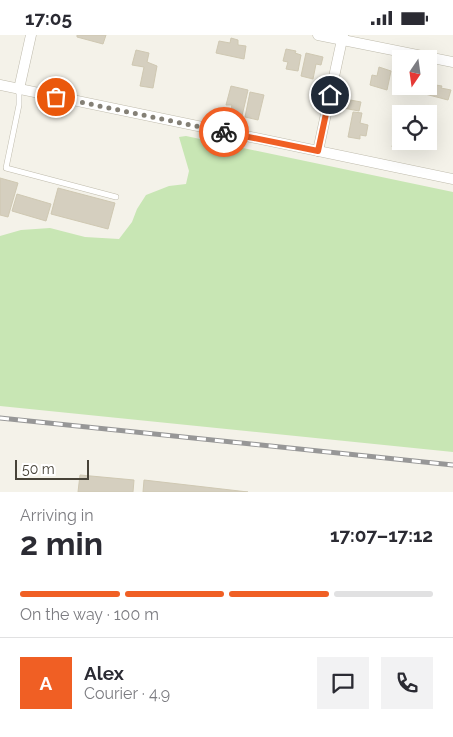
<!DOCTYPE html>
<html lang="en">
<head>
<meta charset="utf-8">
<style>
  body { margin:0; font-family:Raleway,sans-serif; background:#f2f2f3; color:#2b2b33; height:100vh; display:flex; flex-direction:column; font-size:19px; white-space:nowrap }
  * { box-sizing:border-box; margin:0 }
  p { font-size:16px; color:#7c7c81 }
  .icon { flex:none; width:28px; height:28px; fill:none; stroke:currentColor; stroke-width:2; stroke-linecap:round; stroke-linejoin:round }
  .map { position:relative; height:457px; overflow:hidden }
  .side { display:flex; flex-direction:column; background:#fff; flex:1 }
  .side>* { flex:none }
  .needle { width:32px; rotate:193deg }
  .controls { position:absolute; left:392px; top:15px; display:grid; gap:10px }
  .controls a { display:grid; place-items:center; width:45px; height:45px; border-radius:0px; background:#fff; box-shadow:0 5px 20px #0002; font-size:25px }
  .scale { position:absolute; left:15px; bottom:12px; width:74px; box-sizing:border-box; padding-left:5px; border:2px solid #474338; border-top:0; font-size:14px; line-height:18px; white-space:nowrap; color:#474338; -webkit-text-stroke:4px #fff; paint-order:stroke }
  .pin { position:absolute; display:grid; place-items:center; width:42px; height:42px; color:#fff; margin:-21px; border:2px solid #fff; border-radius:50%; box-shadow:0 1px 5px #0007 }
  .courier { position:absolute; display:grid; place-items:center; width:50px; height:50px; margin:-25px; border:4px solid #f05f24; border-radius:50%; background:#fff; color:#222; box-shadow:0 1px 6px #0007 }
  .headline em { font-style:normal; font-weight:700 }
  .headline div { display:flex; flex-direction:column-reverse }
  .headline { display:flex; align-items:center; justify-content:space-between; height:85px; padding:0 20px }
  h1 { font-size:32px; font-weight:700; line-height:38px }
  .bar { display:grid; grid-template-columns:repeat(4,1fr); gap:8px 5px; align-content:center; height:60px; padding:0 20px }
  .bar i { height:6px; border-radius:4px; background:#e1e1e2 }
  .bar .selected { background:#f05f24 }
  .bar p { grid-column:span 4 }
  .line { display:flex; align-items:center; gap:12px; padding:0 20px; border-top:1px solid #e1e1e2 }
  .line div { flex:1 }
  .round { display:grid; place-items:center; flex:none; width:52px; height:52px; border-radius:0px; background:#f2f2f3 }
  .status { display:flex; justify-content:space-between; align-items:center; height:35px; padding:0 25px; background:#fff; direction:ltr }
  .status svg { height:14px; fill:currentColor }
  .map>svg:first-child { display:block }
</style>
</head>
<body>
<div class="status"><b>17:05</b><svg viewBox="0 0 49 12"><path d="M0 12V9h3v3zM5 12V6h3v6zM10 12V3h3v9zM15 12V0h3v12zM26 1h20v11H26zM47 4h2v5h-2z"/></svg></div>
<div class="map">
<svg width="453" height="457" viewBox="0 0 453 457">
  <rect width="100%" height="100%" fill="#f4f2e9"/>
  <polygon fill="#c8e6b4" points="186,101 453,157 453,417 0,371 0,201 21,195 50,193 85,202 119,204 132,187 137,174 146,160 169,151 186,149 189,136 179,102"/>
  <g fill="#d5cfbf" stroke="#cfc8b2">
    <polygon points="77,0 106,0 103,9 77,2"/>
    <polygon points="231,3 238,5 238,10 246,11 244,24 216,18 219,6 230,8"/>
    <polygon points="286,14 296,16 295,18 301,20 298,36 286,34 288,27 283,26"/>
    <polygon points="136,15 149,18 147,27 157,31 153,53 140,51 144,32 132,30"/>
    <polygon points="306,18 323,22 321,30 316,29 313,44 301,41"/>
    <polygon points="379,32 391,36 387,55 370,50 372,40 377,41"/>
    <polygon points="395,46 401,48 401,56 393,55"/>
    <polygon points="429,49 442,51 441,53 451,55 448,65 425,59"/>
    <polygon points="231,51 248,55 242,81 230,78 232,70 226,70"/>
    <polygon points="250,57 264,60 258,85 245,82"/>
    <polygon points="345,64 361,67 359,76 343,73"/>
    <polygon points="353,77 362,78 360,88 368,90 366,101 360,100 360,104 348,102"/>
    <polygon points="394,103 401,105 399,113 392,112"/>
    <polygon points="0,143 18,148 8,182 0,180"/>
    <polygon points="58,153 115,168 108,194 51,179"/>
    <polygon points="17,159 51,169 46,186 12,176"/>
    <polygon points="80,440 134,445 133,457 78,457"/>
    <polygon points="144,445 248,457 143,457"/>
  </g>
  <g fill="none" stroke-linecap="round" stroke-linejoin="round">
    <defs>
      <polyline id="service" points="19,54 19,70 6,133 116,162"/>
      <g id="minor">
        <polyline points="318,0 453,27"/>
        <polyline points="0,50 453,144"/>
        <polyline points="19,54 31,0"/>
        <polyline points="318,116 343,0"/>
      </g>
    </defs>
    <use href="#service" stroke="#bfbbac" stroke-width="6"/>
    <use href="#minor" stroke="#bfbbac" stroke-width="11"/>
    <use href="#service" stroke="#fff" stroke-width="5"/>
    <use href="#minor" stroke="#fff" stroke-width="10"/>
    <defs>
      <polyline id="rail" points="0,383 453,430"/>
    </defs>
    <use href="#rail" stroke="#979797" stroke-width="5"/>
    <use href="#rail" stroke="#fff" stroke-width="3" stroke-dasharray="9" stroke-linecap="butt"/>
  </g>
  <g fill="none" stroke-linecap="round" stroke-linejoin="round">
    <polyline stroke="#848076" stroke-width="5" stroke-dasharray="0 9" points="56,62 224,97"/>
    <polyline stroke="#f05f24" stroke-width="6" points="224,97 318,116 330,60"/>
  </g>
</svg>
<div class="controls">
<a><svg class="needle" viewBox="-14 -14 28 28"><path d="M0-13l5 13h-10z" fill="#e53935"/><path d="M0 13l5-13h-10z" fill="#7c7c81"/></svg></a>
<a><svg class="icon" aria-label="locate" viewBox="0 0 24 24"><circle cx="12" cy="12" r="6"/><path d="M12 2v4M12 18v4M2 12h4M18 12h4"/></svg></a>
</div>
<div class="scale">50 m</div>
<div class="pin" style="left:56px;top:62px;background:#ea580c"><svg class="icon" aria-label="bag" viewBox="0 0 24 24"><path d="M5 8h14l-1 12H6zM9 8a3 3 0 0 1 6 0"/></svg></div>
<div class="pin" style="left:330px;top:60px;background:#1f2937"><svg class="icon" aria-label="home" viewBox="0 0 24 24"><path d="M3 11l9-7 9 7M6 9v11h12V9"/></svg></div>
<div class="courier" style="left:224px;top:97px"><svg class="icon" aria-label="bike" viewBox="0 0 24 24"><circle cx="6" cy="16" r="4"/><circle cx="18" cy="16" r="4"/><path d="M6 16l4-8h5l3 8M10 8l3 8H6M13 5h3"/></svg></div>
</div>
<section class="side">
<div class="headline"><div><h1>2 min</h1><p>Arriving in</p></div><em>17:07–17:12</em></div>
<div class="bar"><i class="selected"></i><i class="selected"></i><i class="selected"></i><i></i><p>On the way · 100 m</p></div>
<div class="line" style="height:90px"><b class="round" style="background:#f05f24;color:#fff">A</b><div><b>Alex</b><p>Courier · 4.9</p></div><a class="round"><svg class="icon" aria-label="chat" viewBox="0 0 24 24"><path d="M4 5h16v11H9l-5 4z"/></svg></a><a class="round"><svg class="icon" aria-label="phone" viewBox="0 0 24 24"><path d="M5 4h4l2 5-3 2q2 4 5 5l2-3 5 2v4C11 20 4 13 5 4z"/></svg></a></div>
</section>
</body>
</html>
